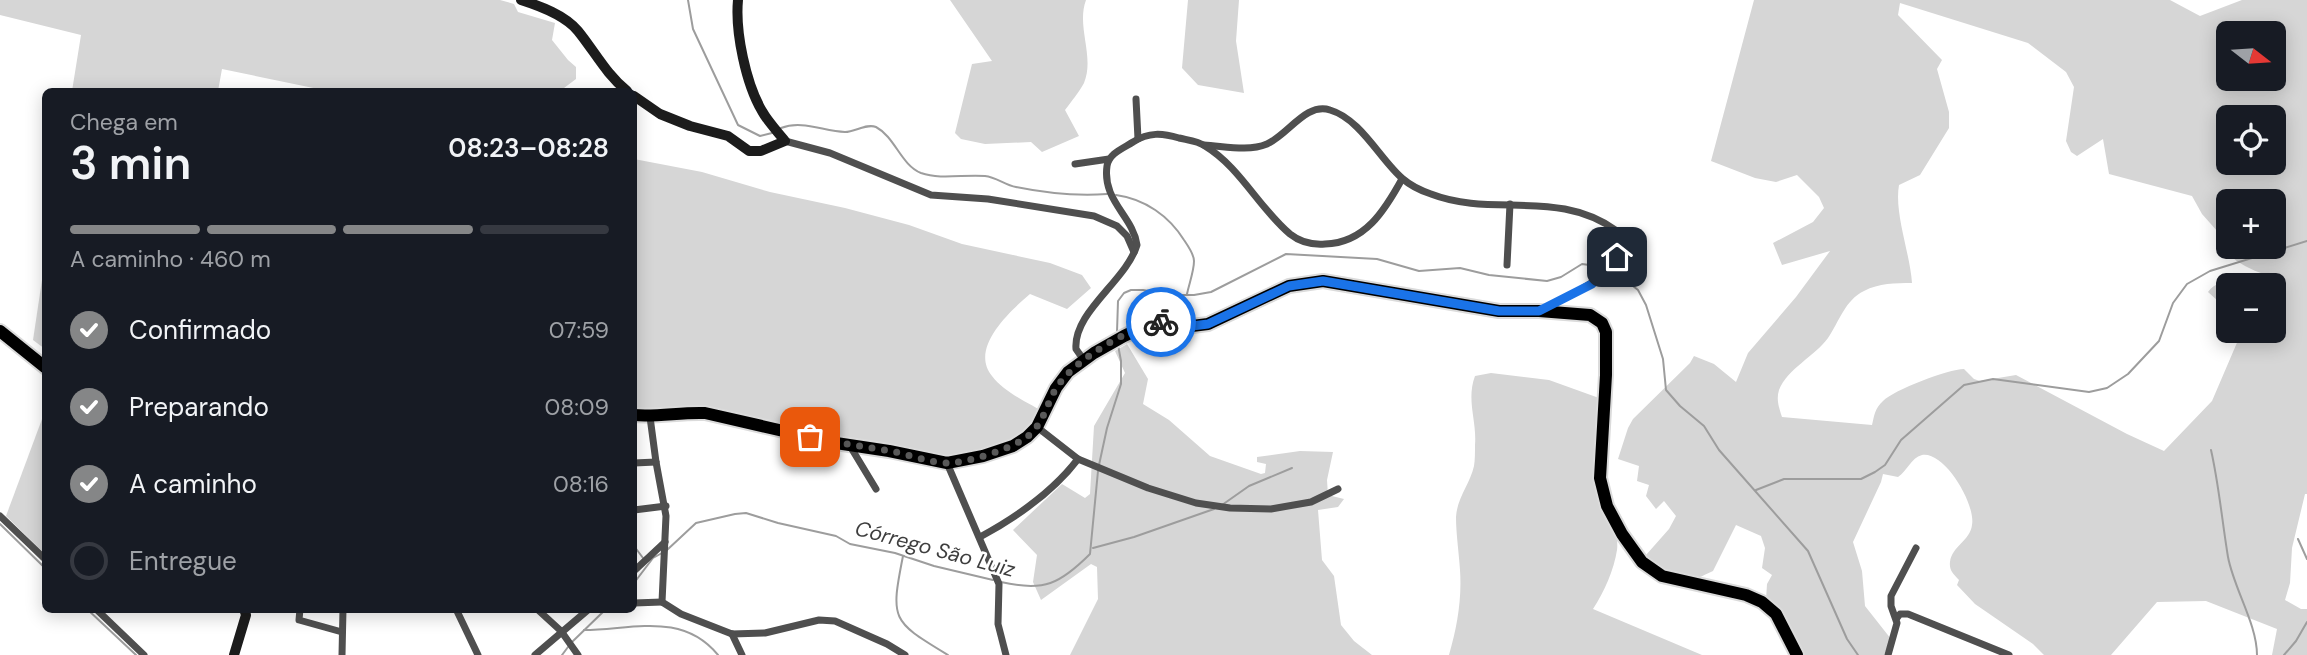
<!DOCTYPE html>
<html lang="pt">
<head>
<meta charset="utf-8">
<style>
  body { margin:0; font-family:"DM Sans",sans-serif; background:#242831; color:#f1f3f6; height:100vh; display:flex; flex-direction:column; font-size:26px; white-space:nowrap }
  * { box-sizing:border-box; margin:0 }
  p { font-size:23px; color:#9ea1a6 }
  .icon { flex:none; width:38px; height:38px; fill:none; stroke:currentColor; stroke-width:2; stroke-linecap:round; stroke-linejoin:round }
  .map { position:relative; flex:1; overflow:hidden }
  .panel { position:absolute; left:42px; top:88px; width:595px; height:525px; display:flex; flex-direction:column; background:#171b24; border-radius:10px; box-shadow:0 4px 18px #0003 }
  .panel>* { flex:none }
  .needle { width:46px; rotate:107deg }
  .fabs { position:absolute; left:2216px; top:21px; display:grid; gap:14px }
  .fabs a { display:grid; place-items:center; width:70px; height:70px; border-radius:10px; background:#171b24; box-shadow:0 4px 18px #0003; font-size:35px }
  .pin { position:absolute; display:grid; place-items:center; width:60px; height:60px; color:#fff; margin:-30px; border-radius:14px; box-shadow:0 4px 10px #0006 }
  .courier { position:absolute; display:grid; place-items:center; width:70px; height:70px; margin:-35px; border:5px solid #1a73e8; border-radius:50%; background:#fff; color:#222; box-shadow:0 2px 9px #0007 }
  .overview em { font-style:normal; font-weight:600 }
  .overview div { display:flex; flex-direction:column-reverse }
  .overview { display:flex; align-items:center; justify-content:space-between; height:119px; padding:0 28px }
  h1 { font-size:46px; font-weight:600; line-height:52px }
  .bar { display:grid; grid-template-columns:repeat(4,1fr); gap:10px 7px; align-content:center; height:84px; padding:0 28px }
  .bar i { height:9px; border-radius:5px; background:#363941 }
  .bar .active { background:#858687 }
  .bar p { grid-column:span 4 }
  ol { padding:0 28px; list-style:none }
  li { display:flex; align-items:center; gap:21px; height:77px }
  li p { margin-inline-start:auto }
  li .icon { padding:7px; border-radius:50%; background:#858687; color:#fff; stroke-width:4 }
  li:last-child { color:#9ea1a6 }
  li i { width:38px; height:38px; border:4px solid #363941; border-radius:50% }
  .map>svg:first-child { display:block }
</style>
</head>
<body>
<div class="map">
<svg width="2307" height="655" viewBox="0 0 2307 655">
  <rect width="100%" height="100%" fill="#fff"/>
  <g fill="#d6d6d6" fill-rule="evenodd">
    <polygon points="0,0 500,0 514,4 518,12 555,23 552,40 568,60 576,67 576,79 560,91 328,91 222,69 218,91 72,91 81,35 0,15"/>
    <path d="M950 0H1086C1076 27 1095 56 1084 83 1079 92 1071 102 1065 110L1079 136 1042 152 1031 142 985 144 961 139 955 133 972 64 992 61Z"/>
    <polygon points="1188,0 1239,0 1236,41 1244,93 1198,85 1182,68"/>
    <path d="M1754 0H2170L2200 16 2242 0H2307V494H2305L2292 548 2290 583 2285 600 2301 609H2307V655H2272L2277 629 2206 601 2157 602 2111 655H2044L2033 644 1975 604 1957 585 1959 580C1953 574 1949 570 1950 562 1952 546 1970 541 1972 525 1976 505 1945 451 1922 455 1911 458 1907 471 1898 477L1883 474 1881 482 1853 542 1862 571 1865 606 1891 639 1884 655H1803L1766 600 1767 584 1772 575 1762 568 1765 548 1761 536 1736 525 1713 571C1706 574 1698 579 1691 579 1674 578 1654 569 1646 555L1669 529 1676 516 1664 501 1656 509 1646 496 1649 485 1637 481 1639 466 1618 459 1628 428 1633 419 1690 363 1694 356 1714 364 1736 382 1748 353 1796 297 1830 251 1782 265 1773 243 1813 222 1824 208 1819 197 1797 175 1776 182 1755 178 1711 161ZM1900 3 2028 43 2066 72 2074 87 2066 141 2071 152 2077 156 2103 139 2109 174 2192 196 2202 214 2218 232C2219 254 2245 268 2264 274 2247 287 2222 273 2208 292L2228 310V285H2273V331H2242L2212 401 2164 451 2127 434 2016 375 1980 381 1974 379 1964 369C1948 369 1894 390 1883 401 1875 408 1874 416 1872 425L1782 417C1779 408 1776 399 1779 390 1787 369 1815 356 1828 338 1839 322 1845 300 1864 291 1879 283 1895 283 1912 283 1910 253 1894 213 1899 185L1920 175 1949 128V112L1937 69 1942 60 1898 15ZM2228 33H2273V79H2228ZM2228 117H2273V163H2228ZM2228 201H2273V247H2228Z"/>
    <path d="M634 159 702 172 770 192 845 208 909 225 962 244 1050 263 1082 275 1091 288 1067 309 1030 294C1010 311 969 348 992 376 1005 393 1029 403 1047 414L1008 447 945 458 716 411 634 413Z"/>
    <polygon points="45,260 46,349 45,349 33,340"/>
    <polygon points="1127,344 1148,379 1143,404 1169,420 1210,456 1261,474 1265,473 1266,464 1257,462 1257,457 1300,451 1333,452 1327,480 1328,495 1344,499 1338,507 1318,510 1322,560 1334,576 1341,625 1354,641 1372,655 1070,655 1098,599 1097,567 1091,564 1041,600 1033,582 1037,555 1013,530 1062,484 1085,498 1090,494 1094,426 1125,373 1115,351"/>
    <path d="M1491 373 1549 380 1599 398 1598 489 1618 533C1616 539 1618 543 1617 550 1614 570 1604 592 1593 609L1702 655H1449C1457 627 1462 600 1460 570 1459 553 1456 534 1456 517 1457 498 1470 484 1474 466 1475 460 1475 452 1475 445 1477 421 1466 400 1475 376Z"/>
    <polygon points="45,411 46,554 45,554 6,516"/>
  </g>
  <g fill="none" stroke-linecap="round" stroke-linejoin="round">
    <g stroke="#9d9d9d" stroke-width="2">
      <polyline points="688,0 693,29 738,125 760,136 772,133"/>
      <path d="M781 128C802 120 823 131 845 132 855 132 867 123 876 127 895 137 901 165 921 173 941 180 965 174 985 176 996 177 1005 185 1016 187 1045 193 1077 196 1107 194"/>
      <path d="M1116 195C1145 199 1169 216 1184 240 1188 246 1194 254 1194 261 1194 271 1189 284 1187 294"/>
      <polyline points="1613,270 1638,290 1646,305 1663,359 1666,390 1680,406 1704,426 1719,450 1808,551 1847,639 1858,655"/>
      <polyline points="1117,332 1118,301 1124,293 1131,290 1143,290 1171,295 1194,295 1211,292 1286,254 1377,259 1419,271 1460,268 1489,275 1547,281 1561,277 1582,264 1604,267"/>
      <path d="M2211 450C2219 485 2222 521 2228 557 2234 589 2257 624 2257 655"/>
      <polyline points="1099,465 1107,428 1121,384 1121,361 1118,345"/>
      <polyline points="1756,490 1784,479 1861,479 1875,472 1885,465 1901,440 1964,385 1993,379 2089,392 2107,388 2128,374 2159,341 2173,303 2187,284 2210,271 2307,241"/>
      <polyline points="1222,505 1249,486 1292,468"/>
      <polyline points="0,524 46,569"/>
      <polyline points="2298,539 2307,559"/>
      <polyline points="634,546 643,558"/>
      <polyline points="1093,548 1134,537 1214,509"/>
      <polyline points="667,550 696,523 735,514 746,513 778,523 836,536 850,544 895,553 934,566 993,580"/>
      <path d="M903 556C890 621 892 621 948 655"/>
      <path d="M1001 582C1044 592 1060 584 1090 554L1098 471"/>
      <polyline points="634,583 653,558 662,553"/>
      <polyline points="87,609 136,655"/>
      <path d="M584 630C631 630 682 611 718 655"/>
      <polyline points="571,643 606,609"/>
      <polyline points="562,655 568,647"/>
      <polyline points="2284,655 2296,641 2307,622"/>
    </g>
    <defs>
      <g id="primary">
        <polyline points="0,331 46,368"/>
        <path d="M634 415C658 417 681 412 705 413L836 443 889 451 947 463 983 456 1013 446 1027 437 1037 427 1056 388 1068 372 1094 353 1124 336 1151 323 1162 322 1192 326 1208 324 1289 286 1323 281 1499 311H1539L1590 315 1602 323 1606 332V375L1600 478 1607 506 1622 534 1642 562 1662 576 1746 595 1762 602 1776 614 1797 655"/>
      </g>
    </defs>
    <use href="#primary" stroke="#dbdbdb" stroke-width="16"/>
    <g stroke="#4f4f4f" stroke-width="7">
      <polyline points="1136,99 1138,139"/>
      <polyline points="785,141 830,153 931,195 988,199 1094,216 1117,226 1127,236 1134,252"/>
      <path d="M1204 145C1224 146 1248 152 1267 144 1288 135 1306 102 1330 110 1361 119 1381 161 1403 179 1411 186 1422 191 1431 194 1493 218 1558 188 1617 231 1635 270 1566 297 1541 310"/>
      <polyline points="1075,164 1109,159"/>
      <polyline points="1507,265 1510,204"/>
      <path d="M1083 359 1076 349C1073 312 1126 281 1137 245 1133 216 1102 201 1107 166 1109 153 1124 148 1133 142 1149 132 1162 133 1179 138 1187 140 1198 141 1205 146 1240 167 1259 208 1290 234 1300 242 1312 245 1325 244 1365 243 1385 210 1402 179"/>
      <polyline points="650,417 656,462 666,516 662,602 681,614 732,634 765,633 819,620 835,621 887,644 905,655"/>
      <polyline points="1037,427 1078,459 1148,488 1196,503 1230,508 1271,509 1311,502 1338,489"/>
      <polyline points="850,446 876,489"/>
      <polyline points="634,463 656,462"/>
      <polyline points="947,463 999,584 998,624 1006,655"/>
      <polyline points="634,510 666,506"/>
      <polyline points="0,516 46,560"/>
      <path d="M980 537C1017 517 1052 493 1078 459"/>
      <polyline points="634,571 665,542"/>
      <polyline points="634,603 662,602"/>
      <polyline points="96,609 144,655"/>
      <polyline points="300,609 299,620 342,632"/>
      <polyline points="456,609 478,655"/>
      <polyline points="537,609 561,631 578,655"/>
      <polyline points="1897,618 1900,614 1908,614 2009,655"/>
      <polyline points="732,634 742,655"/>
      <polyline points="342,655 343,609"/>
      <polyline points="535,655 589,609"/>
      <polyline points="1888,655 1897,623 1891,606 1891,596 1916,548"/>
    </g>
    <g stroke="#1c1c1c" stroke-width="10">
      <path d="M521 0C540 6 565 15 578 31 595 52 606 74 627 91"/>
      <path d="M634 96 660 114 690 126 728 136 749 151H761L785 141C777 131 768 122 762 111 746 84 735 32 738 0"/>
      <polyline points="234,655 246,615 244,609"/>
    </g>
    <use href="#primary" stroke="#000" stroke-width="12"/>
  </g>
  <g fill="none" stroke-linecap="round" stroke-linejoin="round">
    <path stroke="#595959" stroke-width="7" stroke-dasharray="0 12.6" d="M810 437C836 443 863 446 890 451 908 454 929 463 948 463 967 463 1014 448 1028 436 1043 424 1046 406 1055 390 1072 361 1129 327 1161 322"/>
    <polyline stroke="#1a73e8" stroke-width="9" points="1161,322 1192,326 1208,324 1289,286 1323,281 1499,311 1539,311 1592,284 1617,257"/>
  </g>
  <g text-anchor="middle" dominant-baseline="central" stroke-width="5" stroke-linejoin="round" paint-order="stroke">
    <g font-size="21" font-style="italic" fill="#3e3e3e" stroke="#fff">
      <text transform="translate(935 549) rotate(15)">Córrego São Luiz</text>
    </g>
  </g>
</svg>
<div class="fabs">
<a><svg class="needle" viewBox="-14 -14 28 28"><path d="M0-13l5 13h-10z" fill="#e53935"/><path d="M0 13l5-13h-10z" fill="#9ea1a6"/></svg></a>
<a><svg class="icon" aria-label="locate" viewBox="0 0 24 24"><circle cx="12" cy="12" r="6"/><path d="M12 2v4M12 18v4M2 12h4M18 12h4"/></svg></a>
<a>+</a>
<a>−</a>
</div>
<div class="pin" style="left:810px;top:437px;background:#ea580c"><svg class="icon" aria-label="bag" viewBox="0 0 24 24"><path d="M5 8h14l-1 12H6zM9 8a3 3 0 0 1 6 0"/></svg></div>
<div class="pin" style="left:1617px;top:257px;background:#1f2937"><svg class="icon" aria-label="home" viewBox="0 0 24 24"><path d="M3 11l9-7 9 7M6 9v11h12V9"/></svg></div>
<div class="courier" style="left:1161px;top:322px"><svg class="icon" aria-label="bike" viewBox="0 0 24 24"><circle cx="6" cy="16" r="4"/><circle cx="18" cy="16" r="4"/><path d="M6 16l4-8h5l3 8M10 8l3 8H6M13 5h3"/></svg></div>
<section class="panel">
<div class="overview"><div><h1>3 min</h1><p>Chega em</p></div><em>08:23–08:28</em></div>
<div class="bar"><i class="active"></i><i class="active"></i><i class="active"></i><i></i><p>A caminho · 460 m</p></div>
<ol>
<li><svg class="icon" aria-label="check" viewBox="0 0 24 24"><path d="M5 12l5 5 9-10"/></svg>Confirmado<p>07:59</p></li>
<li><svg class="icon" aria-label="check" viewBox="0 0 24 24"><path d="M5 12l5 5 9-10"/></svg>Preparando<p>08:09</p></li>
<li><svg class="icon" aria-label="check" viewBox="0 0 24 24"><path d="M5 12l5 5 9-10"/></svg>A caminho<p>08:16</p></li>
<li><i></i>Entregue</li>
</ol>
</section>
</div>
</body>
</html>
